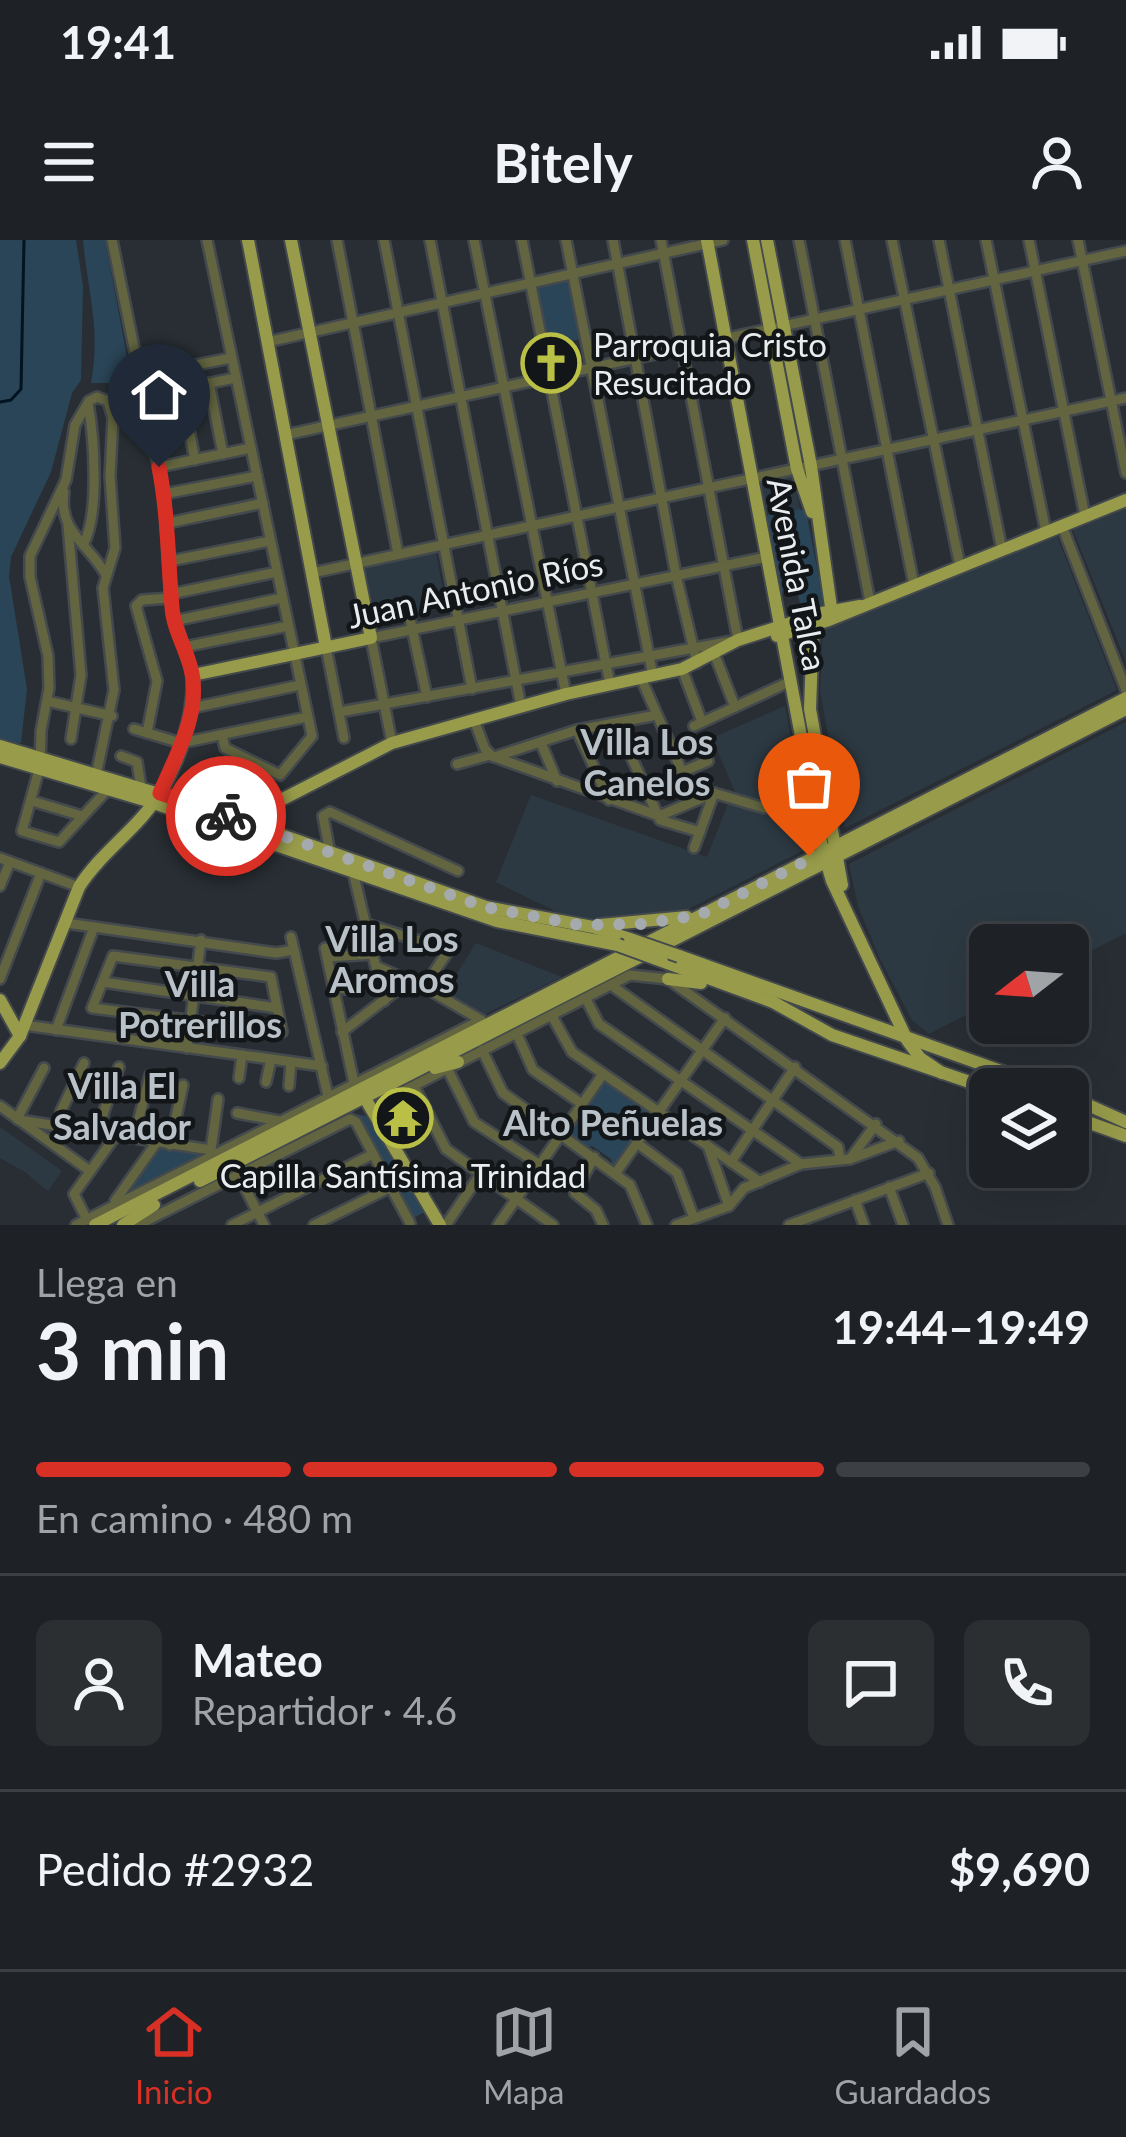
<!DOCTYPE html>
<html lang="es">
<head>
<meta charset="utf-8">
<style>
  body { margin:0; font-family:Lato,sans-serif; background:#2b2f32; color:#f1f3f6; height:100vh; display:flex; flex-direction:column; font-size:45px; white-space:nowrap }
  * { box-sizing:border-box; margin:0 }
  p { font-size:39px; color:#a1a4a7 }
  .icon { flex:none; width:66px; height:66px; fill:none; stroke:currentColor; stroke-width:2; stroke-linecap:round; stroke-linejoin:round }
  .map { position:relative; height:985px; overflow:hidden }
  .sheet { display:flex; flex-direction:column; background:#1e2226; flex:1 }
  .sheet>* { flex:none }
  .needle { width:78px; rotate:253deg }
  .buttons { position:absolute; left:969px; top:684px; display:grid; gap:24px }
  .buttons a { display:grid; place-items:center; width:120px; height:120px; border-radius:18px; background:#1e2226; box-shadow:0 12px 48px #0002,0 0 0 3px #3c3f43; font-size:60px }
  .pin { position:absolute; display:grid; place-items:center; width:102px; height:102px; color:#fff; margin:-123px -51px; border-radius:50% 50% 50% 0; rotate:-45deg; box-shadow:0 0 12px #0007 }
  .pin .icon { rotate:45deg }
  .courier { position:absolute; display:grid; place-items:center; width:120px; height:120px; margin:-60px; border:9px solid #d93025; border-radius:50%; background:#fff; color:#222; box-shadow:0 3px 15px #0007 }
  .summary em { font-style:normal; font-weight:700 }
  .summary div { display:flex; flex-direction:column-reverse }
  .summary { display:flex; align-items:center; justify-content:space-between; height:204px; padding:0 36px }
  h1 { font-size:78px; font-weight:700; line-height:90px }
  .bar { display:grid; grid-template-columns:repeat(4,1fr); gap:18px 12px; align-content:center; height:144px; padding:0 36px }
  .bar i { height:15px; border-radius:9px; background:#3c3f43 }
  .bar .on { background:#d93025 }
  .bar p { grid-column:span 4 }
  .line { display:flex; align-items:center; gap:30px; padding:0 36px; border-top:3px solid #3c3f43 }
  .line div { flex:1 }
  .round { display:grid; place-items:center; flex:none; width:126px; height:126px; border-radius:18px; background:#2b2f32 }
  .status { display:flex; justify-content:space-between; align-items:center; height:84px; padding:0 60px; background:#1e2226; direction:ltr }
  .status svg { height:33px; fill:currentColor }
  header { display:flex; justify-content:space-between; align-items:center; height:156px; padding:0 36px; background:#1e2226; font-size:54px; font-weight:700 }
  .tab-bar { display:flex; justify-content:space-around; align-items:center; height:168px; border-top:3px solid #3c3f43; background:#1e2226; font-size:33px; color:#a1a4a7 }
  .tab-bar a { display:grid; justify-items:center; gap:6px }
  .tab-bar .on { color:#d93025 }
  .map>svg:first-child { display:block }
</style>
</head>
<body>
<div class="status"><b>19:41</b><svg viewBox="0 0 49 12"><path d="M0 12V9h3v3zM5 12V6h3v6zM10 12V3h3v9zM15 12V0h3v12zM26 1h20v11H26zM47 4h2v5h-2z"/></svg></div>
<header><svg class="icon" aria-label="menu" viewBox="0 0 24 24"><path d="M4 6h16M4 12h16M4 18h16"/></svg>Bitely<svg class="icon" aria-label="person" viewBox="0 0 24 24"><circle cx="12" cy="8" r="4"/><path d="M4 21q1-7 8-7t8 7"/></svg></header>
<div class="map">
<svg width="1126" height="985" viewBox="0 0 1126 985">
  <rect width="100%" height="100%" fill="#282e33"/>
  <g fill="#2d3942">
    <polygon points="792,234 800,269 768,275 760,241"/>
    <polygon points="1126,269 1126,422 1073,290"/>
    <polygon points="1057,296 1117,450 845,588 820,451 823,389"/>
    <polygon points="436,313 446,367 373,381 363,328"/>
    <polygon points="785,466 799,543 764,563 751,561 736,554 712,498"/>
    <polygon points="1126,482 1126,693 1068,723 1068,705 990,705 990,763 929,794 912,780 880,719 858,666 849,624"/>
    <polygon points="531,555 707,617 729,561 764,572 798,556 805,564 812,602 810,607 677,675 605,682 561,674 496,642"/>
    <polygon points="476,703 562,737 481,776 443,756"/>
    <polygon points="0,887 62,931 48,951 25,932 0,918"/>
  </g>
  <g fill="#2a4557">
    <polygon points="0,0 76,0 83,46 81,140 72,153 51,232 11,317 9,336 27,449 21,503 0,500"/>
    <path d="M83 0H105L132 143H91C101 88 88 54 83 0Z"/>
    <polygon points="569,38 580,99 545,106 534,47"/>
    <polygon points="799,269 806,271 824,364 802,372 797,351 781,353 766,279 768,275"/>
    <polygon points="604,839 626,858 631,857 651,870 614,929 611,919 592,906 584,908 567,893 585,873 584,867"/>
    <polygon points="351,873 366,876 425,972 411,979"/>
    <polygon points="158,905 204,915 125,955 124,954"/>
  </g>
  <g fill="none" stroke-linecap="round" stroke-linejoin="round">
    <polyline stroke="#021422" stroke-width="3" points="0,162 11,160 21,149 24,0"/>
    <defs>
      <g id="minor">
        <polyline points="112,0 164,254 172,371 193,435"/>
        <polyline points="207,0 312,496 280,535 225,508 222,495"/>
        <polyline points="337,0 398,314"/>
        <polyline points="384,0 472,449"/>
        <polyline points="430,0 521,466"/>
        <polyline points="474,0 566,454"/>
        <polyline points="522,0 610,444"/>
        <polyline points="566,0 653,436"/>
        <polyline points="613,0 676,335 697,423"/>
        <polyline points="799,0 870,362"/>
        <polyline points="845,0 914,345"/>
        <polyline points="892,0 960,326"/>
        <polyline points="939,0 1002,310"/>
        <polyline points="986,0 1046,292"/>
        <polyline points="1029,0 1085,276"/>
        <polyline points="1078,0 1126,233"/>
        <polyline points="267,102 723,0"/>
        <polyline points="139,136 231,118"/>
        <polyline points="209,143 223,214"/>
        <polyline points="181,149 195,220"/>
        <polyline points="142,157 235,138"/>
        <polyline points="285,195 1126,11"/>
        <polyline points="159,227 251,208"/>
        <path d="M64 252C58 292 89 304 106 335"/>
        <polyline points="164,254 257,236"/>
        <polyline points="168,283 263,263"/>
        <polyline points="68,286 81,435 71,499"/>
        <polyline points="1062,286 1126,450"/>
        <path d="M83 305C100 275 94 197 88 163"/>
        <polyline points="170,321 270,301"/>
        <polyline points="312,333 1126,158"/>
        <polyline points="171,354 277,332"/>
        <polyline points="410,379 427,457"/>
        <polyline points="174,381 282,358"/>
        <polyline points="184,407 288,386"/>
        <polyline points="326,407 344,498"/>
        <polyline points="714,413 735,467"/>
        <polyline points="682,429 702,482"/>
        <polyline points="641,438 694,559"/>
        <polyline points="47,461 112,476"/>
        <polyline points="192,468 300,445"/>
        <polyline points="340,472 738,400 661,0"/>
        <polyline points="474,480 485,509 492,516 659,576 714,553 764,568 810,544"/>
        <polyline points="616,483 660,580 700,592"/>
        <polyline points="694,486 791,441"/>
        <polyline points="134,489 181,503 307,477"/>
        <polyline points="577,490 609,560"/>
        <polyline points="147,493 157,441 136,366 142,360 171,358"/>
        <polyline points="392,503 371,398 767,317"/>
        <polyline points="541,503 557,541"/>
        <polyline points="121,516 137,522 141,547"/>
        <polyline points="494,517 577,490 657,475"/>
        <polyline points="457,524 490,515"/>
        <polyline points="682,532 708,521"/>
        <polyline points="95,540 114,450 103,348 115,308 110,236 113,178 108,161 97,157 89,161 75,185 66,240 30,316 30,337 48,416 49,448 41,491 40,526 22,591 59,602 109,548"/>
        <polyline points="32,561 82,576"/>
        <polyline points="694,608 714,553"/>
        <polyline points="330,613 323,576 330,572 458,631"/>
        <polyline points="0,618 79,647"/>
        <polyline points="353,632 384,761"/>
        <polyline points="0,646 10,622"/>
        <polyline points="66,683 276,713 294,710"/>
        <polyline points="366,684 448,710"/>
        <polyline points="291,697 328,856"/>
        <polyline points="325,708 354,843"/>
        <polygon points="113,716 271,737 282,792 92,768"/>
        <polyline points="327,717 374,714"/>
        <polyline points="377,727 424,747 481,780"/>
        <polyline points="0,739 41,633"/>
        <polyline points="103,742 277,768"/>
        <polyline points="611,745 838,907 840,919"/>
        <polyline points="333,747 346,749 380,741"/>
        <polyline points="424,747 451,707"/>
        <polyline points="586,759 599,784 801,924"/>
        <polyline points="552,776 572,812 760,942"/>
        <polyline points="24,785 322,826"/>
        <polyline points="56,790 94,687"/>
        <polyline points="342,792 409,741"/>
        <polyline points="517,794 533,830 582,864"/>
        <polyline points="187,808 201,700"/>
        <polyline points="482,810 503,853 630,945 647,985"/>
        <polyline points="447,828 474,882 540,925"/>
        <polyline points="239,838 242,815"/>
        <polyline points="266,842 271,819"/>
        <polyline points="289,846 291,822"/>
        <polyline points="414,846 446,909 553,985"/>
        <polyline points="382,862 630,735 668,739 918,918 935,947 948,985"/>
        <polyline points="0,866 90,931"/>
        <polyline points="237,873 279,881"/>
        <polyline points="17,879 44,828"/>
        <polyline points="19,880 211,910 210,917"/>
        <polyline points="59,886 61,871 84,823"/>
        <polyline points="97,892 119,827"/>
        <polyline points="134,898 150,835"/>
        <polyline points="637,903 677,933 694,978"/>
        <polyline points="170,905 183,845"/>
        <polyline points="708,906 729,966"/>
        <polyline points="211,910 218,859"/>
        <polyline points="594,917 575,953 596,970 603,985"/>
        <polyline points="850,919 876,884"/>
        <polyline points="731,922 795,827"/>
        <polyline points="615,934 725,778"/>
        <polyline points="239,936 264,985"/>
        <polyline points="889,947 903,985"/>
        <polyline points="855,960 864,985"/>
        <polyline points="115,961 157,902"/>
        <polyline points="87,980 74,954 116,895"/>
        <polyline points="76,985 481,780"/>
        <polyline points="138,985 350,879 356,882 410,983"/>
        <polyline points="232,985 373,914"/>
        <polyline points="314,985 391,947"/>
        <polyline points="446,985 481,933"/>
        <polyline points="498,985 603,834"/>
        <polyline points="676,985 729,966 744,948 801,924 850,919 899,901"/>
        <polyline points="789,985 929,933"/>
      </g>
      <g id="major">
        <polyline points="248,0 326,407"/>
        <polyline points="707,0 822,607 832,641 907,800 920,818 942,833"/>
        <polyline points="753,0 797,229 812,272"/>
        <polyline points="767,0 811,226 832,374"/>
        <polyline points="813,386 810,469 842,645"/>
        <polyline points="777,396 829,380 1126,260"/>
        <polyline points="0,506 202,567 486,667 593,687 630,699"/>
        <polyline points="0,517 148,561 497,681 618,705"/>
        <polyline points="240,581 392,503 566,454 682,429 738,400 822,373 860,366"/>
        <polyline points="600,685 687,677"/>
        <polyline points="679,716 1051,849"/>
        <polyline points="662,721 773,762 832,795 990,849"/>
        <polyline points="668,739 701,743"/>
        <polyline points="0,760 20,796"/>
        <path d="M0 823 20 796 79 647C101 612 139 588 160 553 180 520 195 473 193 435L371 398 291 0"/>
        <polyline points="435,828 458,822"/>
        <polyline points="363,855 440,985"/>
        <polyline points="1068,856 1126,882"/>
        <polyline points="1068,875 1126,896"/>
        <polyline points="200,941 1126,469"/>
        <polyline points="95,985 1126,458"/>
        <polyline points="123,985 154,965"/>
      </g>
    </defs>
    <use href="#minor" stroke="#43494d" stroke-width="14"/>
    <use href="#major" stroke="#43494d" stroke-width="16"/>
    <use href="#minor" stroke="#62653f" stroke-width="9"/>
    <use href="#major" stroke="#979b4a" stroke-width="12"/>
    <defs>
      <g id="major-bridge">
        <polyline points="630,699 679,716"/>
        <polyline points="618,705 662,721"/>
      </g>
    </defs>
    <use href="#major-bridge" stroke="#43494d" stroke-width="16" stroke-linecap="butt"/>
    <use href="#major-bridge" stroke="#979b4a" stroke-width="12"/>
  </g>
  <g fill="none" stroke-linecap="round" stroke-linejoin="round">
    <polyline stroke="#a5aaae" stroke-width="12" stroke-dasharray="0 21.6" points="226,576 485,667 580,685 642,684 700,675 802,623 809,616"/>
    <path stroke="#d93025" stroke-width="15" d="M159 227C168 274 168 319 172 367 173 388 186 408 191 429 202 470 176 516 160 553L226 576"/>
  </g>
  <defs>
    <symbol id="church-ring" viewBox="-11 -11 22 22"><circle r="9.5" fill="#131618" stroke="#bac045" stroke-width="1.5"/><path d="M-1.2-6h2.4v3.5h3.3v2.4h-3.3V6h-2.4V-.1h-3.3v-2.4h3.3Z" fill="#bac045"/></symbol>
    <symbol id="temple-ring" viewBox="-11 -11 22 22"><circle r="9.5" fill="#131618" stroke="#bac045" stroke-width="1.5"/><path d="M0-6L5-2H3V0L6.5 2.5H4V6H1.5V3h-3V6H-4V2.5H-6.5L-3 0V-2H-5Z" fill="#bac045"/></symbol>
  </defs>
  <g fill-rule="evenodd">
    <use href="#church-ring" x="518" y="90" width="66" height="66"/>
    <use href="#temple-ring" x="370" y="845" width="66" height="66"/>
  </g>
  <g text-anchor="middle" dominant-baseline="central" stroke-width="9" stroke-linejoin="round" paint-order="stroke">
    <g font-size="33" fill="#e9edf0" stroke="#131618" text-anchor="start">
      <text x="593" y="104">Parroquia Cristo<tspan x="593" dy="38">Resucitado</tspan></text>
      <text x="403" y="935" text-anchor="middle">Capilla Santísima Trinidad</text>
    </g>
    <g font-size="33" fill="#e9edf0" stroke="#131618">
      <text transform="translate(798 334) rotate(79)">Avenida Talca</text>
      <text transform="translate(475 349) rotate(-12)">Juan Antonio Ríos</text>
    </g>
    <g font-size="36" font-weight="bold" fill="#b9c2c8" stroke="#131618">
      <text x="647" y="501">Villa Los<tspan x="647" dy="41">Canelos</tspan></text>
      <text x="392" y="698">Villa Los<tspan x="392" dy="41">Aromos</tspan></text>
      <text x="200" y="743">Villa<tspan x="200" dy="41">Potrerillos</tspan></text>
      <text x="122" y="845">Villa El<tspan x="122" dy="41">Salvador</tspan></text>
      <text x="613" y="882">Alto Peñuelas</text>
    </g>
  </g>
</svg>
<div class="buttons">
<a><svg class="needle" viewBox="-14 -14 28 28"><path d="M0-13l5 13h-10z" fill="#e53935"/><path d="M0 13l5-13h-10z" fill="#a1a4a7"/></svg></a>
<a><svg class="icon" aria-label="layers" viewBox="0 0 24 24"><path d="M12 4l9 5-9 5-9-5zM3 14l9 5 9-5"/></svg></a>
</div>
<div class="pin" style="left:809px;top:616px;background:#ea580c"><svg class="icon" aria-label="bag" viewBox="0 0 24 24"><path d="M5 8h14l-1 12H6zM9 8a3 3 0 0 1 6 0"/></svg></div>
<div class="pin" style="left:159px;top:227px;background:#1f2937"><svg class="icon" aria-label="home" viewBox="0 0 24 24"><path d="M3 11l9-7 9 7M6 9v11h12V9"/></svg></div>
<div class="courier" style="left:226px;top:576px"><svg class="icon" aria-label="bike" viewBox="0 0 24 24"><circle cx="6" cy="16" r="4"/><circle cx="18" cy="16" r="4"/><path d="M6 16l4-8h5l3 8M10 8l3 8H6M13 5h3"/></svg></div>
</div>
<section class="sheet">
<div class="summary"><div><h1>3 min</h1><p>Llega en</p></div><em>19:44–19:49</em></div>
<div class="bar"><i class="on"></i><i class="on"></i><i class="on"></i><i></i><p>En camino · 480 m</p></div>
<div class="line" style="height:216px"><a class="round"><svg class="icon" aria-label="person" viewBox="0 0 24 24"><circle cx="12" cy="8" r="4"/><path d="M4 21q1-7 8-7t8 7"/></svg></a><div><b>Mateo</b><p>Repartidor · 4.6</p></div><a class="round"><svg class="icon" aria-label="chat" viewBox="0 0 24 24"><path d="M4 5h16v11H9l-5 4z"/></svg></a><a class="round"><svg class="icon" aria-label="phone" viewBox="0 0 24 24"><path d="M5 4h4l2 5-3 2q2 4 5 5l2-3 5 2v4C11 20 4 13 5 4z"/></svg></a></div>
<div class="line" style="height:156px"><div>Pedido #2932</div><b>$9,690</b></div>
</section>
<nav class="tab-bar">
<a class="on"><svg class="icon" aria-label="home" viewBox="0 0 24 24"><path d="M3 11l9-7 9 7M6 9v11h12V9"/></svg>Inicio</a>
<a><svg class="icon" aria-label="map" viewBox="0 0 24 24"><path d="M3 6l6-2 6 2 6-2v14l-6 2-6-2-6 2zM9 4v14M15 6v14"/></svg>Mapa</a>
<a><svg class="icon" aria-label="saved" viewBox="0 0 24 24"><path d="M7 4h10v16l-5-4-5 4z"/></svg>Guardados</a>
</nav>
</body>
</html>
